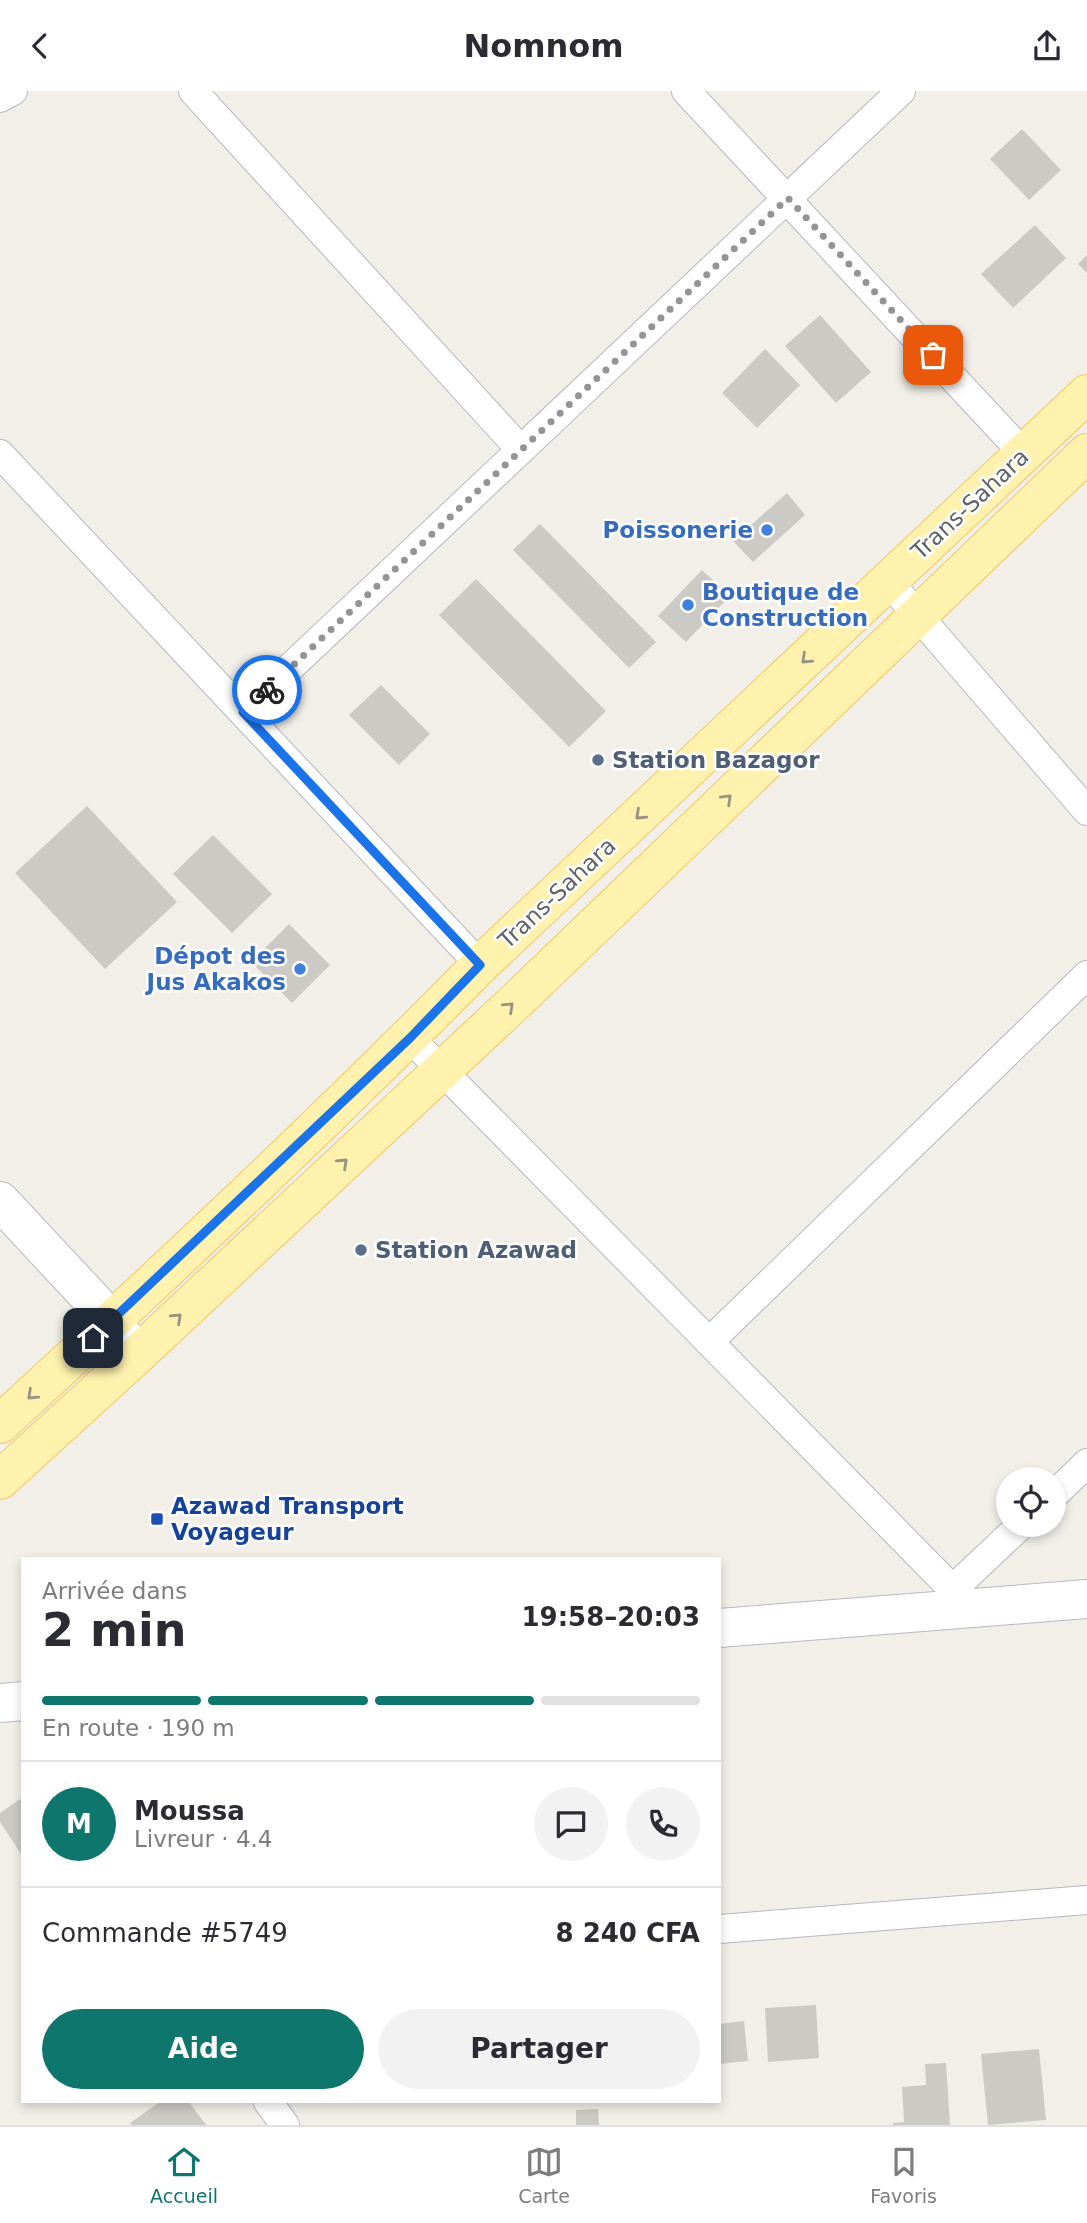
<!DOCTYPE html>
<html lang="fr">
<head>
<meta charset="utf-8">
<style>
  body { margin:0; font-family:"DejaVu Sans",sans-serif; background:#f2f2f3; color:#2b2b33; height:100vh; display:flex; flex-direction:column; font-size:26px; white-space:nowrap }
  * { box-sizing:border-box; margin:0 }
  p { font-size:23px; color:#7c7c81 }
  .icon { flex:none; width:38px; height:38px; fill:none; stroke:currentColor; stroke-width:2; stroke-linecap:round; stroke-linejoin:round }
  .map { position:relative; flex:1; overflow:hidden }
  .side { position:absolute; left:21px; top:1466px; width:700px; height:546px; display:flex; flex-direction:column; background:#fff; border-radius:0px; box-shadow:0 4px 10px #0003 }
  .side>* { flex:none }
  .buttons { position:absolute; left:996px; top:1376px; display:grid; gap:14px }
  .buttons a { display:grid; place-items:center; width:70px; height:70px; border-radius:50%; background:#fff; box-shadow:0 4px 10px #0003; font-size:35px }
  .pin { position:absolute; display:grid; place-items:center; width:60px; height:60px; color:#fff; margin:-30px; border-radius:14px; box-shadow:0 4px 10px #0006 }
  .courier { position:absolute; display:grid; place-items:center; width:70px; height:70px; margin:-35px; border:5px solid #1a73e8; border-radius:50%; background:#fff; color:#222; box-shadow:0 2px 9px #0007 }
  .head em { font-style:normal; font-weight:600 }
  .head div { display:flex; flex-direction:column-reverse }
  .head { display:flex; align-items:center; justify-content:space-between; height:119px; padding:0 21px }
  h1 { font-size:46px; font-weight:600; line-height:52px }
  .bar { display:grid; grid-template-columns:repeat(4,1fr); gap:10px 7px; align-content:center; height:84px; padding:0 21px }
  .bar i { height:9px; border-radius:5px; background:#e1e1e2 }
  .bar .selected { background:#0f766e }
  .bar p { grid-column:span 4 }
  .line { display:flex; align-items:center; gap:18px; padding:0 21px; border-top:2px solid #e1e1e2 }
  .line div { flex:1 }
  .round { display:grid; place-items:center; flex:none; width:74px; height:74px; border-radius:37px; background:#f2f2f3 }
  .action { display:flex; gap:14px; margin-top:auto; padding:14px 21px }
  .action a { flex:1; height:80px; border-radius:42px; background:#0f766e; color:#fff; font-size:28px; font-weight:600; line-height:80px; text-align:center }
  .action a+a { background:#f2f2f3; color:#2b2b33 }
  header { display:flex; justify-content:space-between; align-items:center; height:91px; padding:0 21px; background:#fff; font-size:32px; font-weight:600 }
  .tabs { display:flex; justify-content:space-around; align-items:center; height:98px; border-top:2px solid #e1e1e2; background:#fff; font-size:19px; color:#7c7c81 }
  .tabs a { display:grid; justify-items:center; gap:4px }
  .tabs .selected { color:#0f766e }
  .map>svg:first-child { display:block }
</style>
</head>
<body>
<header><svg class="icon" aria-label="back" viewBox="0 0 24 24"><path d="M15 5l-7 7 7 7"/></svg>Nomnom<svg class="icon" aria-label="share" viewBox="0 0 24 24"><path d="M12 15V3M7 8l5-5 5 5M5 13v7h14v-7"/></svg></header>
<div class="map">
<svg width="1087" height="2034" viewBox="0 0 1087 2034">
  <rect width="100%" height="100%" fill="#f1efe8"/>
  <g fill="#cccac5">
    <polygon points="1022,38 1061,79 1029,109 990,68"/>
    <polygon points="1035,134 1066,167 1013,217 981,183"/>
    <polygon points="1087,164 1087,182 1078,173"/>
    <polygon points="820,224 871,281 836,312 785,255"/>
    <polygon points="765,258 800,294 757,337 722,302"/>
    <polygon points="787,402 805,424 753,471 733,450"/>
    <polygon points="540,433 656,551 629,577 513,459"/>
    <polygon points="702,479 730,505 686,551 658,525"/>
    <polygon points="476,488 606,620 569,656 439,524"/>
    <polygon points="381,594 430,643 399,674 349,624"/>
    <polygon points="87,715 177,811 105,878 15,782"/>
    <polygon points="213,744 272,803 232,842 173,783"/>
    <polygon points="289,833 330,874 292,912 251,871"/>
    <polygon points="20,1708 23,1711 23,1766 0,1731 0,1722"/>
    <polygon points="816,1914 819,1967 768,1971 765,1917"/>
    <polygon points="744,1930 748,1970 719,1973 719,1933"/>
    <polygon points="1039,1958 1046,2029 988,2034 981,1963"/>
    <polygon points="946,1972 950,2034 893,2034 893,2032 904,2031 902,1996 926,1994 925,1973"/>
    <polygon points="160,2011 189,2011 206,2034 132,2034 130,2032"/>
    <polygon points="598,2018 599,2034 576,2034 576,2019"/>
  </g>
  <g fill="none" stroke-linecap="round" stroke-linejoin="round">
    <defs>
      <g id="street">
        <polyline points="193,0 521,359"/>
        <polyline points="686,0 1023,362"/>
        <polyline points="0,7 13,0"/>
        <polyline points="0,363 480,874"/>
        <polyline points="888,490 1087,720"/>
        <polyline points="243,621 901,0"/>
        <polyline points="410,947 971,1517"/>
        <polyline points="709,1251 1087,884"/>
        <polyline points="1054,1404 1087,1372"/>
        <polyline points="952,1499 1022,1433"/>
        <polyline points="719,1838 1087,1809"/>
        <polyline points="268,2011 285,2034"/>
      </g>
      <g id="secondary">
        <polyline points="0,1110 112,1230 137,1264"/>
        <polyline points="719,1537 1087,1508"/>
        <polyline points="0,1612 23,1610"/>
      </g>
      <g id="primary">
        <path d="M0 1333C163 1183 325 1032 480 874L1087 303"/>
        <polyline points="0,1389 137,1264 513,913 1087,362"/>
      </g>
    </defs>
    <use href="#street" stroke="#b5b8bc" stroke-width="30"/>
    <use href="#secondary" stroke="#b6babf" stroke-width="40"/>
    <use href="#primary" stroke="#f2c960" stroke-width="40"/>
    <use href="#street" stroke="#fff" stroke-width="28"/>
    <use href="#secondary" stroke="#fff" stroke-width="38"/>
    <use href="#primary" stroke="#fff2af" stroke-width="38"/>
  </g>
  <defs><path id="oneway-chevron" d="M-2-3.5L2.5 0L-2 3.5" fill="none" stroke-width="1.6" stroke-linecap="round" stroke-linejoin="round" transform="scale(1.75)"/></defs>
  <g stroke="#979581">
    <use href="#oneway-chevron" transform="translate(806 568) rotate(137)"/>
    <use href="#oneway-chevron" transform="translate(727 708) rotate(-44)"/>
    <use href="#oneway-chevron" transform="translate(640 724) rotate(137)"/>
    <use href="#oneway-chevron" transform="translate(509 916) rotate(-43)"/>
    <use href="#oneway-chevron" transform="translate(343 1072) rotate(-43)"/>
    <use href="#oneway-chevron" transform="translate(177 1227) rotate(-43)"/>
    <use href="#oneway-chevron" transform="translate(32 1304) rotate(137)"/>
  </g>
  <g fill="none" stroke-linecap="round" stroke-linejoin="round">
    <polyline stroke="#929495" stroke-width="7" stroke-dasharray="0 12.6" points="267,599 788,107 933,264"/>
    <polyline stroke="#1a73e8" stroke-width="9" points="93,1247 410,947 480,874 243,621 267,599"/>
  </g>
  <g fill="#3f7fe0" stroke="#fff" stroke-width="2.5">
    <circle cx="767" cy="439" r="7"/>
    <circle cx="688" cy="514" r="7"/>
    <circle cx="300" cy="878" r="7"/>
  </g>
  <g fill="#5c6f8a" stroke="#fff" stroke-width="2.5">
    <circle cx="598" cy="669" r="7"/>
    <circle cx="361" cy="1159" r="7"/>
  </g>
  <rect fill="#1a4fb4" stroke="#fff" stroke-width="2.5" x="150" y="1421" width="14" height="14" rx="3.5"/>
  <g text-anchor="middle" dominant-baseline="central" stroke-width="5" stroke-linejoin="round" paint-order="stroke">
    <g font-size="23" fill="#5f6368" stroke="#fff">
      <text transform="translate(970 413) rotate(-43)">Trans-Sahara</text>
      <text transform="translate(557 802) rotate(-43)">Trans-Sahara</text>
    </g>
    <g font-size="23" font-weight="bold" fill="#366cbe" stroke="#fff" text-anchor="end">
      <text x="753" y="439">Poissonerie</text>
      <text x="702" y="501" text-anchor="start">Boutique de<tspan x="702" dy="26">Construction</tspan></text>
      <text x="286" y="865">Dépot des<tspan x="286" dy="26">Jus Akakos</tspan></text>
    </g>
    <g font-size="23" font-weight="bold" fill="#4e5e75" stroke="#fff" text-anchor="start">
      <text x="612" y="669">Station Bazagor</text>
      <text x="375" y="1159">Station Azawad</text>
    </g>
    <g font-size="23" font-weight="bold" fill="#164399" stroke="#fff" text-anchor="start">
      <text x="171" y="1415">Azawad Transport<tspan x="171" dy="26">Voyageur</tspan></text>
    </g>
  </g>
</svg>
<div class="buttons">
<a><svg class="icon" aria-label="locate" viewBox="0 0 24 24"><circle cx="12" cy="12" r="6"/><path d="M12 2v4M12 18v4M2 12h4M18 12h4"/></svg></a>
</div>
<div class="pin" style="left:933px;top:264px;background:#ea580c"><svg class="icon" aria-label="bag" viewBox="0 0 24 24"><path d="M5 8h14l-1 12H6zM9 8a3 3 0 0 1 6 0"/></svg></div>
<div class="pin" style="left:93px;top:1247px;background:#1f2937"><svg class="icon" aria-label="home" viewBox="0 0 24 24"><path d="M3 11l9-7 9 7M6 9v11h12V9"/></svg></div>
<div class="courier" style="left:267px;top:599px"><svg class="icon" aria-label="bike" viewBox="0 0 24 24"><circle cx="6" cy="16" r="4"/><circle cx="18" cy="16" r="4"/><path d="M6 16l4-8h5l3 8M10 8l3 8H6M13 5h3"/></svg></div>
<section class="side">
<div class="head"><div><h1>2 min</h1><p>Arrivée dans</p></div><em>19:58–20:03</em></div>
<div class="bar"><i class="selected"></i><i class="selected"></i><i class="selected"></i><i></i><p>En route · 190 m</p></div>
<div class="line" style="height:126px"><b class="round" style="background:#0f766e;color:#fff">M</b><div><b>Moussa</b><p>Livreur · 4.4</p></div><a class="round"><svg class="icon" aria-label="chat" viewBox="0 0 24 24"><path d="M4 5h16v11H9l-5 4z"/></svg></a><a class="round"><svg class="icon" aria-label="phone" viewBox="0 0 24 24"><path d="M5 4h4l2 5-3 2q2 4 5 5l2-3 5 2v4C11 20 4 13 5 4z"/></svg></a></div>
<div class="line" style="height:91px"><div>Commande #5749</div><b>8 240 CFA</b></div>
<div class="action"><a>Aide</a><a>Partager</a></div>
</section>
</div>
<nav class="tabs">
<a class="selected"><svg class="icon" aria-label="home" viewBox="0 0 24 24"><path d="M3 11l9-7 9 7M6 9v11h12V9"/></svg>Accueil</a>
<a><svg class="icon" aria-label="map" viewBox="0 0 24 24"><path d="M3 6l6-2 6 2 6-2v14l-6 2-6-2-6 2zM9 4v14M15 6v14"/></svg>Carte</a>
<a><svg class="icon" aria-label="saved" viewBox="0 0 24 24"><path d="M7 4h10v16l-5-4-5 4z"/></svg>Favoris</a>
</nav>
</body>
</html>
